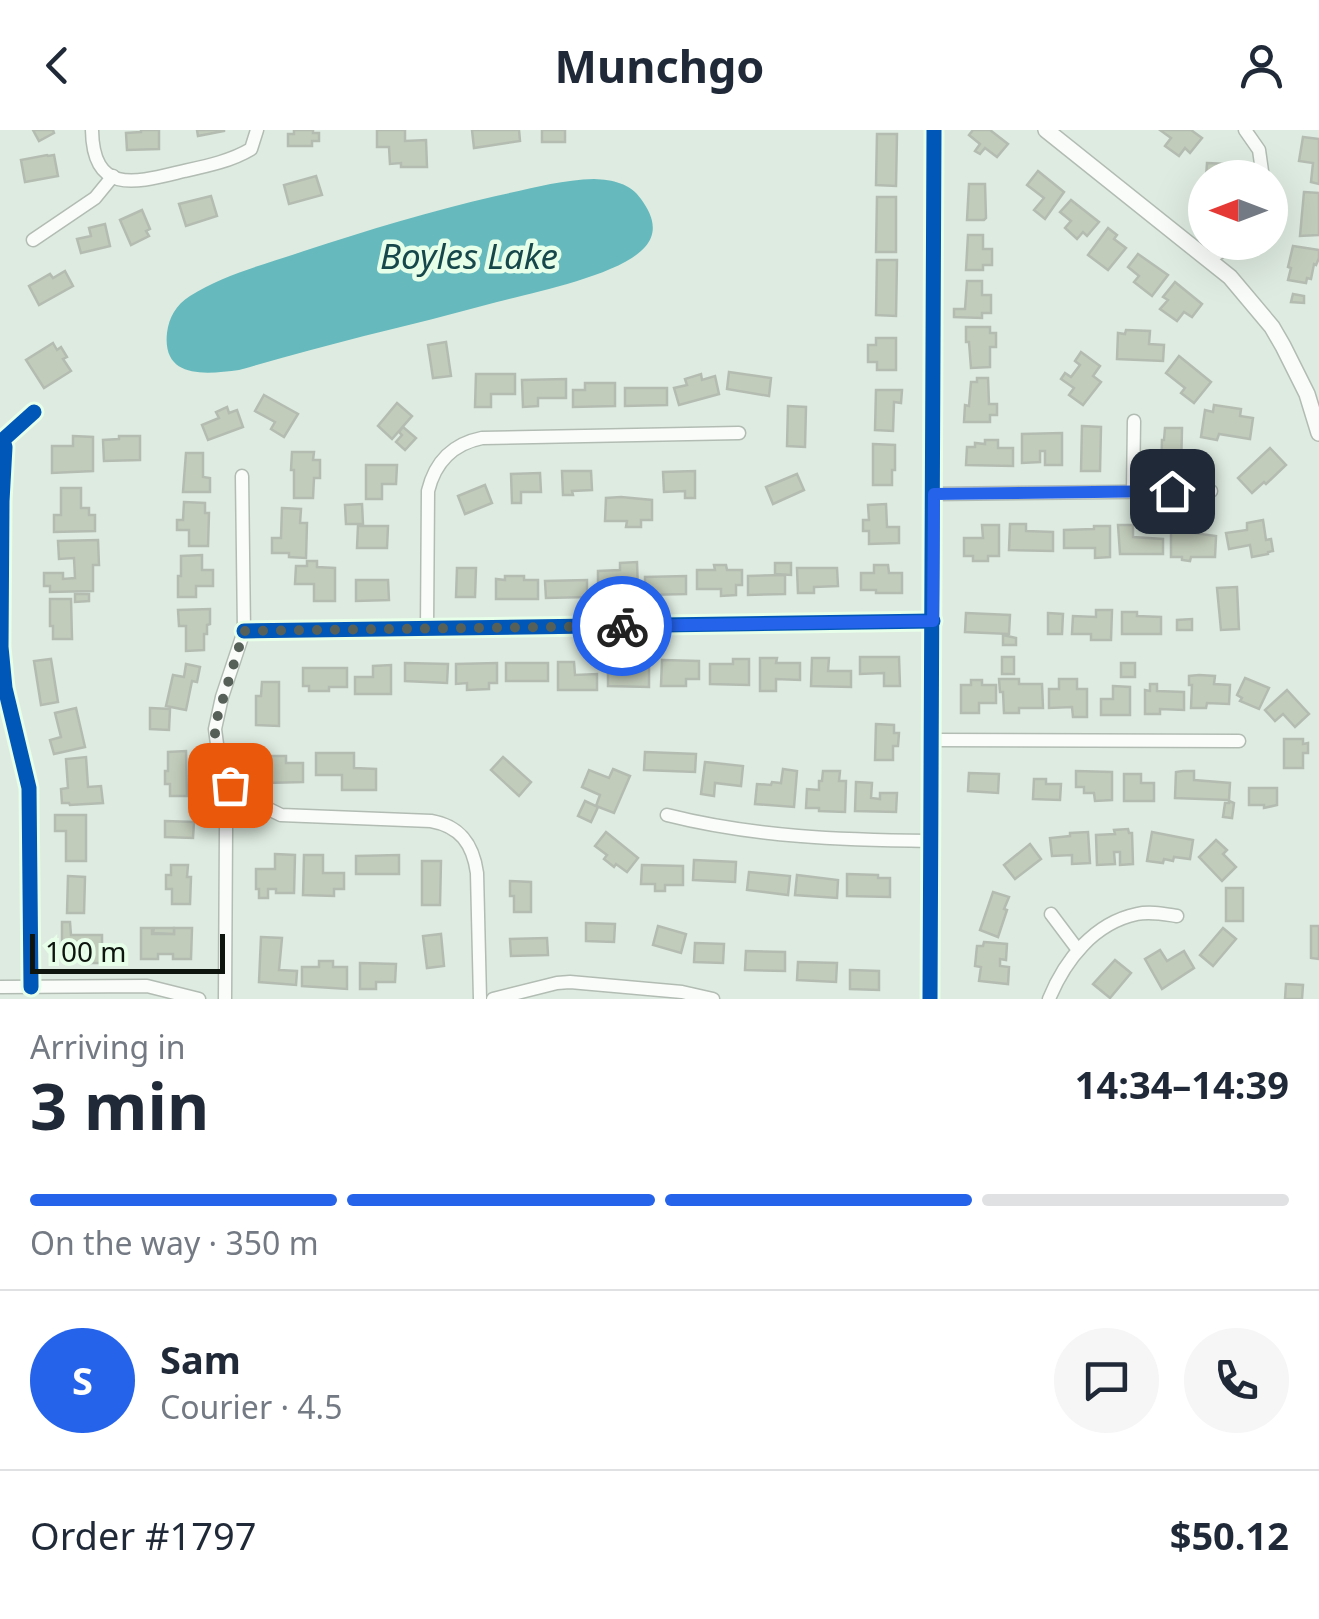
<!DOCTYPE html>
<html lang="en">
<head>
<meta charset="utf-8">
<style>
  body { margin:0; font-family:"Noto Sans",sans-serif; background:#f6f6f7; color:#1f2937; height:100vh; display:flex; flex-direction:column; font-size:38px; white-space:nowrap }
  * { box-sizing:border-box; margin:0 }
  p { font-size:32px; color:#747a83 }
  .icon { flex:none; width:55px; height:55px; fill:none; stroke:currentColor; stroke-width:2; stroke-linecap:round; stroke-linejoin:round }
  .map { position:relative; height:869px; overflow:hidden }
  .details { display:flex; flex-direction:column; background:#fff; flex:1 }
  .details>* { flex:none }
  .needle { width:65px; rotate:270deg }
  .fabs { position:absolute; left:1188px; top:30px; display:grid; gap:20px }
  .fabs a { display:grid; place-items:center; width:100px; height:100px; border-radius:50%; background:#fff; box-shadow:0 10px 40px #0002; font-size:50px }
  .scale { position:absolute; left:30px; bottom:25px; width:195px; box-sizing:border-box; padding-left:10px; border:5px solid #0d150e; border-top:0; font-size:28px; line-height:35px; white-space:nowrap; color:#0d150e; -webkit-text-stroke:8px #e7fee9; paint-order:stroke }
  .pin { position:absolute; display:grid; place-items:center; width:85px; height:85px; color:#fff; margin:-42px; border-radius:20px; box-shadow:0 5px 15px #0006 }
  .courier { position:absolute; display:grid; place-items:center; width:100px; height:100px; margin:-50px; border:8px solid #2563eb; border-radius:50%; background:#fff; color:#222; box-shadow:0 2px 12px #0007 }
  .headline em { font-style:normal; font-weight:700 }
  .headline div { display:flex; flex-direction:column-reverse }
  .headline { display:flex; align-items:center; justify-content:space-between; height:170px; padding:0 30px }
  h1 { font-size:65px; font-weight:700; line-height:75px }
  .bar { display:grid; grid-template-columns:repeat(4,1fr); gap:15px 10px; align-content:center; height:120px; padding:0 30px }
  .bar i { height:12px; border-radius:8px; background:#e0e1e3 }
  .bar .active { background:#2563eb }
  .bar p { grid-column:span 4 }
  .line { display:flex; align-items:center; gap:25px; padding:0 30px; border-top:2px solid #e0e1e3 }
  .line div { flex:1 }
  .round { display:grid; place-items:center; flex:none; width:105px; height:105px; border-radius:52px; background:#f6f6f7 }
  header { display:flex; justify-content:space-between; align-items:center; height:130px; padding:0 30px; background:#fff; font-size:45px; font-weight:700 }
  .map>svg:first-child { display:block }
</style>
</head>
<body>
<header><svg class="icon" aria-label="back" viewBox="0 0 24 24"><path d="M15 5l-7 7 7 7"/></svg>Munchgo<svg class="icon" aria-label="person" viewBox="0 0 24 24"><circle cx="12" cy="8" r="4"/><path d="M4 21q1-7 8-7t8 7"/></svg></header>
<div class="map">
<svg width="1319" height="869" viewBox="0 0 1319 869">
  <rect width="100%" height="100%" fill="#deebe0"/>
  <path fill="#66b9bd" d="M594 49C613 50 630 53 641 69 652 84 659 101 645 117 621 145 535 162 497 172 453 184 409 195 364 206 322 217 281 228 239 240 207 244 162 250 167 203 169 187 176 175 190 166 224 144 267 134 304 121 368 100 431 81 496 66 529 59 560 50 594 49Z"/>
  <g fill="#c2ccba" stroke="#b4bcb2" stroke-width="2.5">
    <polygon points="33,0 53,0 54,3 39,11"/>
    <polygon points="141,0 159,0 159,19 127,20 126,3 141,2"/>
    <polygon points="197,0 224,0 224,1 198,6"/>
    <polygon points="294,0 313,0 313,3 319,3 319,11 312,11 312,16 288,16 288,4 294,4"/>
    <polygon points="377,0 405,0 405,11 426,10 427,37 401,37 401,33 390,34 389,17 377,17"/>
    <polygon points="472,0 519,0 520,11 474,18"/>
    <rect x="542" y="0" width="23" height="12"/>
    <polygon points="973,0 990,0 1008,14 997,27 985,18 980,24 975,21 980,14 969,5"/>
    <polygon points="1160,0 1191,0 1202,8 1190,23 1185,18 1179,26 1165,16 1171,8"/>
    <polygon points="877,4 897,4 896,56 876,55"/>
    <polygon points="1303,7 1319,9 1319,54 1311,52 1313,33 1299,31"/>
    <polygon points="47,25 48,26 54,25 58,46 25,52 21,30"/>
    <polygon points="1207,33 1227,34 1226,48 1206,48"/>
    <polygon points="1038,41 1064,62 1045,89 1034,80 1044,68 1027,55"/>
    <polygon points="316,46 322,65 289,74 284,55"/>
    <polygon points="969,54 985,54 986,88 984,90 967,90"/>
    <polygon points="1304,62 1319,63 1319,105 1300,106"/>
    <polygon points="211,66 217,86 186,96 179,74"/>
    <polygon points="877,67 896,67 896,122 876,122"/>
    <polygon points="1071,70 1099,92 1087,106 1083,102 1077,109 1065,98 1071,91 1060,82"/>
    <polygon points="142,80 150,99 146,101 149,106 131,115 120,90"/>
    <polygon points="105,94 110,116 81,123 77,109 91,106 89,98"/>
    <polygon points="1108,98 1117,105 1114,109 1126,118 1108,140 1088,125"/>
    <polygon points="968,105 983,105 983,119 992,119 992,135 983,135 983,140 966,140"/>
    <polygon points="1293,116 1319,120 1319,128 1316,135 1314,134 1311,149 1307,148 1306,153 1288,150 1291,138 1288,137"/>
    <polygon points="1138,124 1168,145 1152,166 1134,152 1139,146 1128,137"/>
    <polygon points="877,130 897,130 896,186 876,185"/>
    <polygon points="65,141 73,156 39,175 29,156 50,144 53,148"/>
    <polygon points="967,151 982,151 982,165 991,165 991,183 982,183 982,188 954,187 954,179 965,179"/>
    <polygon points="1175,152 1202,174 1192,187 1184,182 1177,191 1160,179 1168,170 1163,167"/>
    <polygon points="1293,164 1304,166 1304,173 1291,172"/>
    <polygon points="966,197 990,197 990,203 996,203 996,217 990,217 990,237 971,238 969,212 966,212"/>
    <polygon points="1126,200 1150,201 1149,214 1164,215 1163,231 1117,229 1118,203 1125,204"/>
    <polygon points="876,208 896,208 896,240 877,240 877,232 868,232 868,215 876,215"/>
    <polygon points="446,212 451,246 433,248 428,215"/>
    <polygon points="53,213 57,220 61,217 67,227 63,229 71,241 44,258 26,230"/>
    <polygon points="1081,222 1100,236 1093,246 1101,252 1083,275 1069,265 1074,258 1061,249 1065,243 1071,247 1080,235 1075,231"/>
    <polygon points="1179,226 1211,252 1194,273 1181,263 1185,258 1166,243"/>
    <polygon points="729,242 771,248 769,266 727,259"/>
    <polygon points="476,244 515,244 515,264 491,264 491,277 475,277"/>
    <polygon points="701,244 702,250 715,246 719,264 679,275 674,258 687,255 685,249"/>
    <polygon points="977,248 988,248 989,274 997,274 997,285 990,285 990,292 964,292 965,275 969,276 971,252 977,252"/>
    <polygon points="566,249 566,268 538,268 538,276 523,277 522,250"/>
    <polygon points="585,253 615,253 615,276 573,277 573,260 585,260"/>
    <polygon points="625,258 667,258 667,275 625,276"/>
    <polygon points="876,260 902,260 901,273 894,272 893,301 875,300"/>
    <polygon points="264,265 298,284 284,307 271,299 275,292 255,281"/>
    <polygon points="397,273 412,286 392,309 378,296"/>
    <polygon points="1214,275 1241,279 1240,286 1253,288 1250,309 1219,304 1217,310 1201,307 1205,280 1213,282"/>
    <polygon points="788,276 806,277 805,317 787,316"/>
    <polygon points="227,277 229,283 237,280 243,297 208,310 202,295 219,288 216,282"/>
    <polygon points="1082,296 1101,297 1100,341 1081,341"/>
    <polygon points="403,297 416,308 405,320 396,312 402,305 399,302"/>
    <polygon points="1165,298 1182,298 1181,341 1161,341 1162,310 1164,310"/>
    <polygon points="1062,303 1062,335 1045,335 1045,321 1040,321 1040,332 1022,333 1022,304"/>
    <polygon points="73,306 93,307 93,341 52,343 52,316 73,316"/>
    <polygon points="119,306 140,306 140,330 104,331 103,310 119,309"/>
    <polygon points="985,310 998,310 998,318 1013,318 1013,336 966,335 967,317 975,317 975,313 985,314"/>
    <polygon points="873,314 895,315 895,340 892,340 892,355 873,355"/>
    <polygon points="1270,318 1286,335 1266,354 1264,352 1252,363 1238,348"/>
    <polygon points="292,322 314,322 313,330 320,330 320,348 314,348 313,368 294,368 294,340 291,340"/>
    <polygon points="186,323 203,323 203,347 210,348 210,362 183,362"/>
    <polygon points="366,335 397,335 396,354 382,354 382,369 366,369"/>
    <polygon points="562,341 591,341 592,360 572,361 573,365 563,365"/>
    <polygon points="695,341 695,368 685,368 685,361 664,362 663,342"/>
    <polygon points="540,343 541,362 521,362 521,373 512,373 511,344"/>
    <polygon points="797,344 804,360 773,374 766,357"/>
    <polygon points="485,355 492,373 465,384 458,366"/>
    <polygon points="61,358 81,358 81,378 89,378 89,385 95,385 95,401 54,402 54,385 61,385"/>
    <polygon points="621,367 652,370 652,390 641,390 641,397 626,397 627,391 605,391 606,368"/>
    <polygon points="184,372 205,373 205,383 209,383 208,416 189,416 189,400 177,400 177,390 183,390"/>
    <polygon points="362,374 363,394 346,394 345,375"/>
    <polygon points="886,374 887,397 899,397 899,413 869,414 869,401 863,401 863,390 869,390 868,375"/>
    <polygon points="282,378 301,379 300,393 307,393 306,428 289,427 289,423 272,423 272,408 281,408"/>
    <polygon points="1263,390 1266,410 1271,409 1273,421 1268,422 1268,424 1252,427 1250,415 1229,419 1226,403 1247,400 1247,393"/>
    <polygon points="1171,393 1186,393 1186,402 1216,406 1215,427 1191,427 1190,431 1182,430 1182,427 1171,427"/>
    <polygon points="1010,394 1026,394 1026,401 1053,402 1053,421 1009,420"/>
    <polygon points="982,395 999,395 999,426 988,426 988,431 973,431 973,426 964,426 964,408 983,408"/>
    <polygon points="1118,395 1133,395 1133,407 1163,409 1163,424 1120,424"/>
    <polygon points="358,396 388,396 387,418 357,418"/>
    <polygon points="1094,396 1110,396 1110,427 1095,428 1095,418 1064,418 1064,400 1094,399"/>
    <polygon points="98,410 99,435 93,435 93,461 50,462 50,456 44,456 44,443 63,443 63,449 75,448 74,428 59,429 58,411"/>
    <polygon points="202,425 202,440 213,440 213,456 196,456 196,467 178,467 178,446 181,446 181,426"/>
    <polygon points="307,431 317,431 317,437 335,438 335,471 314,471 314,454 295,454 296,436 307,436"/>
    <polygon points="637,432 638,461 615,461 615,467 598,468 598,441 620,440 620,433"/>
    <polygon points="775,433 791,433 791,445 775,444"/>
    <polygon points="714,435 726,435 727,440 742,440 742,455 736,455 736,465 721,466 721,459 697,459 697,440 715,440"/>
    <polygon points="874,435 888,435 889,443 902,443 902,463 876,463 876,460 861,460 861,443 874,443"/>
    <polygon points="457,438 476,438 475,467 456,467"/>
    <polygon points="797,438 837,438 838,456 814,457 814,463 798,463"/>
    <polygon points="785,445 785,464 748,465 748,446"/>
    <polygon points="505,446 524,446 524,450 538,450 538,469 496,469 496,449 505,450"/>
    <polygon points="686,446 686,464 645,465 645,447"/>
    <polygon points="356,450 388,450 389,470 356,471"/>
    <polygon points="587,450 587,467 546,468 545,451"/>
    <polygon points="1237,457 1239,499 1221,500 1217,458"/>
    <polygon points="75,464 89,464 89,471 75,472"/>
    <polygon points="50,469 71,469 72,509 53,509 53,496 50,496"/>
    <polygon points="210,479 210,494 207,495 207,504 204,504 204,520 186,521 186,496 179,496 178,480"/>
    <polygon points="1096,480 1112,480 1111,510 1091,510 1091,504 1072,504 1073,486 1096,487"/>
    <polygon points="1122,482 1137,482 1137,486 1161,487 1161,504 1122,504"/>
    <polygon points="966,483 1010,485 1009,504 965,502"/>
    <polygon points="1048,483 1063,484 1062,504 1048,504"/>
    <polygon points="1192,489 1192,500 1177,500 1177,490"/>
    <polygon points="1003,505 1016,508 1016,515 1003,515"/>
    <polygon points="860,527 899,527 900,556 884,556 884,543 860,544"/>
    <rect x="1002" y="527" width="12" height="17"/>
    <polygon points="760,528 777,528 776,533 800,533 800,550 776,549 776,561 760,561"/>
    <polygon points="812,528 829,528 828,541 851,541 851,557 811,556"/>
    <polygon points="51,529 58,572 41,575 34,531"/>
    <polygon points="733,529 749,529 749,555 710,554 710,534 733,534"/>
    <polygon points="633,530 649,530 649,557 608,556 608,537 633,537"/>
    <polygon points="662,530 699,531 699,549 686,549 686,556 661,556"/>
    <polygon points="558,532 574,532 575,545 597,544 597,560 558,560"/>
    <polygon points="405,533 448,534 447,553 405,551"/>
    <polygon points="497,533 497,553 489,553 489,559 467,560 467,553 456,554 456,534"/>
    <rect x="506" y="533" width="42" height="18"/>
    <rect x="1121" y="533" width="14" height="14"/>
    <polygon points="186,534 200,537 197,552 192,551 186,580 166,576 173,545 184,547"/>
    <polygon points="391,535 391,564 355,564 355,547 373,547 373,536"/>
    <polygon points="303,538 347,538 347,557 329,557 329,561 309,561 309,556 303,556"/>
    <polygon points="1199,545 1215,546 1214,554 1230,555 1229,574 1207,573 1206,578 1191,578 1192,555 1189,555 1189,546"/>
    <polygon points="1245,548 1269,558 1259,579 1240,571 1242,568 1237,565"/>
    <polygon points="999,549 1019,549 1019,554 1042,554 1043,578 1019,578 1019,583 1004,583 1003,562 1000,562"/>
    <polygon points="1059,549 1077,549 1077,559 1087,559 1087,587 1073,587 1072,577 1049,578 1049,559 1059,559"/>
    <polygon points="971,550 982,550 982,555 996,555 996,573 979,573 979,583 961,583 961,555 971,555"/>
    <polygon points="262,552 279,552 279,596 256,595 256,566 261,566"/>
    <polygon points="1150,554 1157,554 1157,561 1184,562 1184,580 1160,579 1160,584 1145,584 1145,560 1150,561"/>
    <polygon points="1113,556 1130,557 1130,585 1101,585 1101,569 1113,569"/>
    <polygon points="1287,560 1309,584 1295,597 1283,584 1275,591 1265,580"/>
    <polygon points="76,578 85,617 54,624 50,610 61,607 55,583"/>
    <polygon points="150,578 170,579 169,600 150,599"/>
    <polygon points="876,594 894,595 894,603 899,603 898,616 893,616 893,630 875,630"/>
    <polygon points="1284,609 1303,609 1303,614 1308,613 1308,623 1303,623 1303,638 1284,638"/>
    <polygon points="186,621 187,666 170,666 170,654 165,654 165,641 168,641 168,622"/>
    <polygon points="645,622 696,624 695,642 644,640"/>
    <polygon points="316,623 354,623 354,638 376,639 376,660 342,660 342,645 316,645"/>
    <polygon points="266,626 286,626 286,633 303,633 303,652 266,653"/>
    <polygon points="86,627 88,657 101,656 103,673 70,675 69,673 62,673 61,659 68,658 66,629"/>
    <polygon points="503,627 531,652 519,666 491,640"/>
    <polygon points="705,632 743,636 741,656 715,653 714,666 701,664"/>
    <polygon points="613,639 630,646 614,683 596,676 600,665 582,657 589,640 609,648"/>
    <polygon points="783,639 797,641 794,677 755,674 757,654 771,655 772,652 781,653"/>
    <polygon points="823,641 840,641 839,651 846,651 845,682 819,681 819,678 806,678 807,659 819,660 819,651 822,651"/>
    <polygon points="1076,641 1112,642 1112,670 1095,671 1094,663 1084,663 1084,657 1076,657"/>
    <polygon points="1183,641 1194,641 1194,650 1230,653 1229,670 1175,668 1176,642"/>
    <polygon points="969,643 999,644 998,663 968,661"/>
    <polygon points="1124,644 1141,644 1141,653 1154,653 1154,671 1124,671"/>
    <polygon points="1034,649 1046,649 1046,654 1061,654 1060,670 1033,669"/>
    <polygon points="856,652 872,653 871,668 880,669 880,663 897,663 896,682 855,681"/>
    <polygon points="1249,658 1277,658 1277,675 1264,678 1264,675 1249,675"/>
    <polygon points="585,671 598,677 591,692 578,686"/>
    <polygon points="1229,671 1234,673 1232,688 1223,687 1225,673 1229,673"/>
    <polygon points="55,685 86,685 86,731 66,731 66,701 55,701"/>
    <polygon points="165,691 194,692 193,708 165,707"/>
    <polygon points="1128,699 1129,703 1132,703 1133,734 1120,735 1120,722 1114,722 1115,734 1097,735 1096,705 1115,704 1114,700"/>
    <polygon points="606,702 638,728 627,742 616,734 614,737 604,729 607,725 595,716"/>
    <polygon points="1088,702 1090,733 1072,734 1072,725 1052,726 1050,708 1070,706 1070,703"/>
    <polygon points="1152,702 1193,710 1190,729 1174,727 1173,731 1164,729 1163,733 1147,731"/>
    <polygon points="1216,710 1227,720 1223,724 1236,737 1222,751 1199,727"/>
    <polygon points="1030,714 1041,729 1015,749 1004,735"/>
    <polygon points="275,724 295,725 294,763 276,763 276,759 268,759 268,768 259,768 259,759 256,759 256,739 275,739"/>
    <polygon points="304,725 323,725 323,743 344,743 344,759 334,759 334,766 303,765"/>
    <polygon points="399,725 399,744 356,744 356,726"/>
    <polygon points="694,730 736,732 735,752 693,750"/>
    <polygon points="422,731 441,731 440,775 422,775"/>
    <polygon points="171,735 188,735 187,747 191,747 190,774 172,774 172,759 166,759 166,745 171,745"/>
    <polygon points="642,735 683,736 683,755 665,755 665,761 655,761 655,754 641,754"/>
    <polygon points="749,742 790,746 788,765 747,760"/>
    <polygon points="847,744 878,745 878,748 890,748 890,767 847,766"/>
    <polygon points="797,745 838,750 837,768 795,765"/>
    <polygon points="68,746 85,747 84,783 67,783"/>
    <polygon points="510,751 531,752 531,782 514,782 514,766 510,766"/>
    <rect x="1226" y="758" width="17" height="33"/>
    <polygon points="993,762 1009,767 1004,779 1007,780 998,807 980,800"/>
    <polygon points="62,792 70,792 71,805 102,805 102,833 86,833 86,829 62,829"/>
    <polygon points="586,793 615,794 614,812 586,811"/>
    <polygon points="658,796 686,804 681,823 653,815"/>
    <polygon points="1311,796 1319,796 1319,829 1311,828"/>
    <polygon points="141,798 152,798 152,804 174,804 174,798 192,798 191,829 173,829 173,824 158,824 158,829 141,829"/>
    <polygon points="154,798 174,798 174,804 153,803"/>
    <polygon points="1223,798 1236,809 1213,836 1200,825"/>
    <polygon points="441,804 444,836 427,838 423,806"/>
    <polygon points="261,807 282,808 279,840 297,841 296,855 259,852"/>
    <polygon points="547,808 548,825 511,826 510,809"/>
    <polygon points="984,812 1007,814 1006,830 1000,829 1000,836 1009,837 1008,854 979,851 981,837 975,836 977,816 983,816"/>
    <polygon points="695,813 724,814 723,833 694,832"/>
    <polygon points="1160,820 1167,831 1184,821 1194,838 1162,859 1145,829"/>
    <polygon points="746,821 785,822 785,841 745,840"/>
    <polygon points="1115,830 1131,843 1110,868 1093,854"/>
    <polygon points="319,831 333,831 333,837 347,837 347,859 302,856 302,837 319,837"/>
    <polygon points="798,832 837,833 836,852 797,850"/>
    <polygon points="360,833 396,834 395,852 376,852 376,859 360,859"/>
    <polygon points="850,840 879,841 879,860 850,859"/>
    <polygon points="1286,854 1303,855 1302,869 1285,869"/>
  </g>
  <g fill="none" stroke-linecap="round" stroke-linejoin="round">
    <defs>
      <g id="minor">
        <path d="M92 0C93 67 138 52 184 41 207 36 231 31 251 19L257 0"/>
        <polyline points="1245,0 1259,20 1263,48"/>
        <polyline points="33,110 95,68 113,46"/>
        <polyline points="1209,129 1236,112"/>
        <polyline points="1133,361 1134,291"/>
        <polyline points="934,364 1211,361"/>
        <path d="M427 499 428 361C435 332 452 314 482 308L739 303"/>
        <polyline points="244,501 933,491"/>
        <polyline points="932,610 1239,611"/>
        <path d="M236 663 281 685 431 691C460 696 473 714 477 743L480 869"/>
        <path d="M667 685C754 707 842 710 930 711"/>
        <polyline points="1051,784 1078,820"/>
        <polyline points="0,857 147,856 199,869"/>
        <polyline points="31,857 29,658 5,558 1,517 2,371 5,317 3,310 34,282"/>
        <polyline points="225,869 226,698 227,681 236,663 230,655 219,629 215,599 222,567 244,501 242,346"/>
        <polyline points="493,869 557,853 570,852 682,862 713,869"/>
        <path d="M1049 869C1065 830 1094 793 1137 784 1150 781 1164 784 1177 786"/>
      </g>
      <g id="tertiary">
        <polyline points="1046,0 1230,147 1272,197 1283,216 1307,264 1319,303"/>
        <polyline points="930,869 934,0"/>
      </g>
    </defs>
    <use href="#minor" stroke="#b2bcb3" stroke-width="15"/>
    <use href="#tertiary" stroke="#b2bcb3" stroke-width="18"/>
    <use href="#minor" stroke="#fafcfa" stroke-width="12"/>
    <use href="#tertiary" stroke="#fafcfa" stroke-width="15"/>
    <defs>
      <g id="cycleway">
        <polyline points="244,501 933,491"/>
        <polyline points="31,857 29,658 5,558 1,517 2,371 5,317 3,310 34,282"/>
        <polyline points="930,869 934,0"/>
      </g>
    </defs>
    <use href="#cycleway" stroke="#e7fee9" stroke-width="21"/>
    <use href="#cycleway" stroke="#0057b8" stroke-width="15"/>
  </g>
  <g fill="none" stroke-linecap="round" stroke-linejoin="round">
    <polyline stroke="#566058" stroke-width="10" stroke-dasharray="0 18" points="230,655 220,630 214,598 244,501 622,496"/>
    <polyline stroke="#2563eb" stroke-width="12" points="622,496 933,491 934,364 1172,361"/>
  </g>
  <g text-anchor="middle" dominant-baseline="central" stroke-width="9" stroke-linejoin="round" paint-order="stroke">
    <g font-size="35" font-style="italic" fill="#16474b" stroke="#e7fee9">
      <text x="469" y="125">Boyles Lake</text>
    </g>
  </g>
</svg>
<div class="fabs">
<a><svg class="needle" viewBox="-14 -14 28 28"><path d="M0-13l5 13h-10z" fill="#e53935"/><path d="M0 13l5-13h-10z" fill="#747a83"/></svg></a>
</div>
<div class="scale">100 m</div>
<div class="pin" style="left:230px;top:655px;background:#ea580c"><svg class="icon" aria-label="bag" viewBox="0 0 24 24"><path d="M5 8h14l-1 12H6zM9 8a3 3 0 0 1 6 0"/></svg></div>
<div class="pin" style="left:1172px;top:361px;background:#1f2937"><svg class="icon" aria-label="home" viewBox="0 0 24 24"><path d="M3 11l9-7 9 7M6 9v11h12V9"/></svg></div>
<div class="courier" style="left:622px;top:496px"><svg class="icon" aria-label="bike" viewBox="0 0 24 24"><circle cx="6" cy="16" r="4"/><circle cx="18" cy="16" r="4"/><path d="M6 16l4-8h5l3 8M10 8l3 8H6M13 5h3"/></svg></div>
</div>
<section class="details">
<div class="headline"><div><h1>3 min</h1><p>Arriving in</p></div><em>14:34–14:39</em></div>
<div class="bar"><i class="active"></i><i class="active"></i><i class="active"></i><i></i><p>On the way · 350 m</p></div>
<div class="line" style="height:180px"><b class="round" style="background:#2563eb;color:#fff">S</b><div><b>Sam</b><p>Courier · 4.5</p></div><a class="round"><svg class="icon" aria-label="chat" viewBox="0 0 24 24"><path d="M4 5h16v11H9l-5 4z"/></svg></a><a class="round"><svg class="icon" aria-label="phone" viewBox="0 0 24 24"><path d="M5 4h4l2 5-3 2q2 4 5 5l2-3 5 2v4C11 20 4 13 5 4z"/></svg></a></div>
<div class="line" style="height:130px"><div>Order #1797</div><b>$50.12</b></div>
</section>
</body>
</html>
